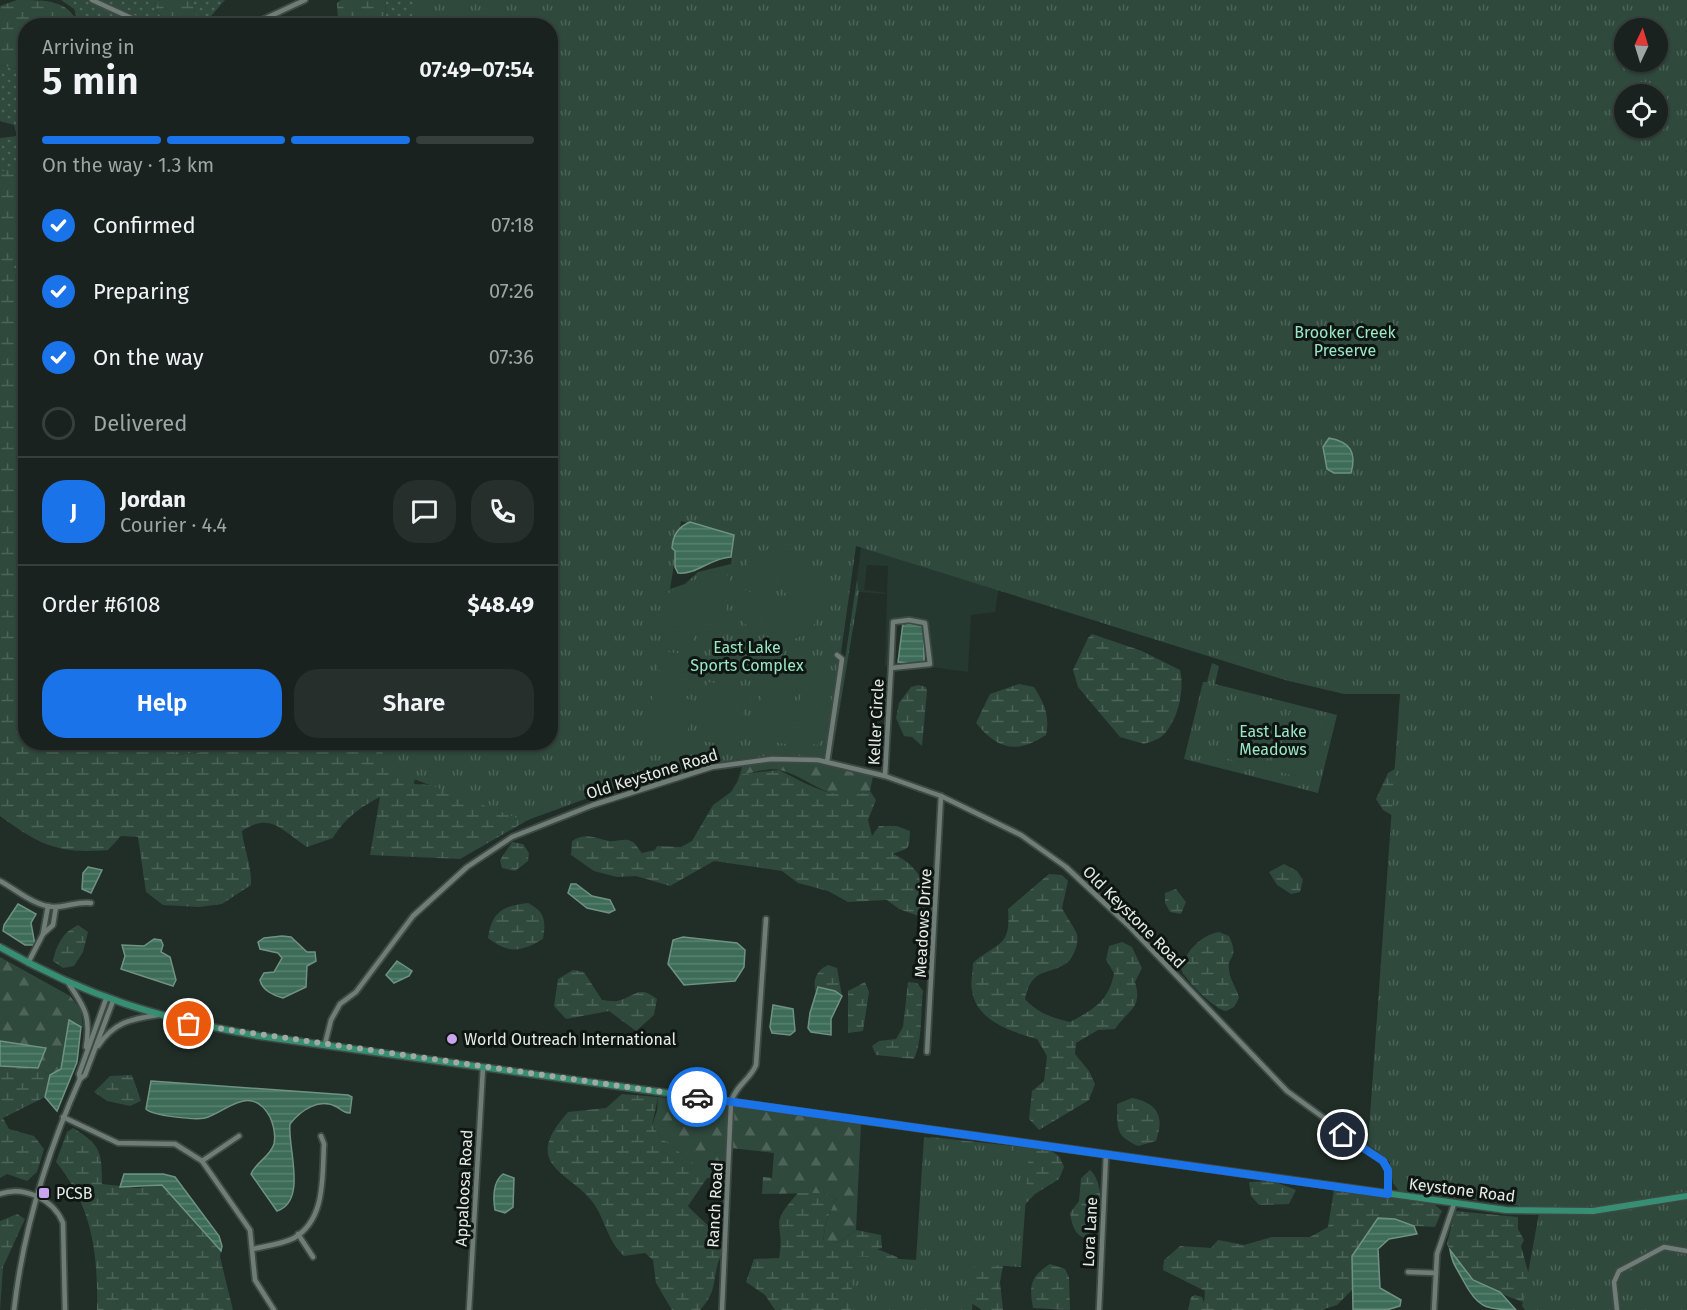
<!DOCTYPE html>
<html lang="en">
<head>
<meta charset="utf-8">
<style>
  body { margin:0; font-family:"Fira Sans",sans-serif; background:#262f2b; color:#f1f3f6; height:100vh; display:flex; flex-direction:column; font-size:22px; white-space:nowrap }
  * { box-sizing:border-box; margin:0 }
  p { font-size:20px; color:#9fa4a4 }
  .icon { flex:none; width:33px; height:33px; fill:none; stroke:currentColor; stroke-width:2; stroke-linecap:round; stroke-linejoin:round }
  .map { position:relative; flex:1; overflow:hidden }
  .side { position:absolute; left:18px; top:18px; width:540px; height:732px; display:flex; flex-direction:column; background:#19221e; border-radius:24px; box-shadow:0 2px 4px #0004,0 0 0 2px #373f3c }
  .side>* { flex:none }
  .needle { width:39px; rotate:4deg }
  .tools { position:absolute; left:1614px; top:18px; display:grid; gap:12px }
  .tools a { display:grid; place-items:center; width:54px; height:54px; border-radius:50%; background:#19221e; box-shadow:0 2px 4px #0004,0 0 0 2px #373f3c; font-size:30px }
  .pin { position:absolute; display:grid; place-items:center; width:51px; height:51px; color:#fff; margin:-26px; border:3px solid #fff; border-radius:50%; box-shadow:0 2px 6px #0007 }
  .courier { position:absolute; display:grid; place-items:center; width:60px; height:60px; margin:-30px; border:4px solid #1a73e8; border-radius:50%; background:#fff; color:#222; box-shadow:0 2px 8px #0007 }
  .head em { font-style:normal; font-weight:600 }
  .head div { display:flex; flex-direction:column-reverse }
  .head { display:flex; align-items:center; justify-content:space-between; height:102px; padding:0 24px }
  h1 { font-size:39px; font-weight:600; line-height:45px }
  .bar { display:grid; grid-template-columns:repeat(4,1fr); gap:9px 6px; align-content:center; height:72px; padding:0 24px }
  .bar i { height:8px; border-radius:4px; background:#373f3c }
  .bar .active { background:#1a73e8 }
  .bar p { grid-column:span 4 }
  .line { display:flex; align-items:center; gap:15px; padding:0 24px; border-top:2px solid #373f3c }
  .line div { flex:1 }
  .round { display:grid; place-items:center; flex:none; width:63px; height:63px; border-radius:24px; background:#262f2b }
  ol { padding:0 24px; list-style:none }
  li { display:flex; align-items:center; gap:18px; height:66px }
  li p { margin-inline-start:auto }
  li .icon { padding:6px; border-radius:50%; background:#1a73e8; color:#fff; stroke-width:4 }
  li:last-child { color:#9fa4a4 }
  li i { width:33px; height:33px; border:3px solid #373f3c; border-radius:50% }
  .cta { display:flex; gap:12px; margin-top:auto; padding:12px 24px }
  .cta a { flex:1; height:69px; border-radius:24px; background:#1a73e8; color:#fff; font-size:24px; font-weight:600; line-height:69px; text-align:center }
  .cta a+a { background:#262f2b; color:#f1f3f6 }
  .map>svg:first-child { display:block }
</style>
</head>
<body>
<div class="map">
<svg width="1687" height="1310" viewBox="0 0 1687 1310">
  <defs>
    <pattern id="grass-dots" width="8" height="8" patternUnits="userSpaceOnUse" patternTransform="scale(1.5)"><rect width="8" height="8" fill="#2f493d"/><path d="M2 2h.1M6 6h.1" fill="none" stroke="#4d6359" stroke-width="1.8" stroke-linecap="round"/></pattern>
    <pattern id="forest-firs" width="22" height="20" patternUnits="userSpaceOnUse" patternTransform="scale(1.5)"><rect width="22" height="20" fill="#2f493d"/><path d="M5 1l3.5 6h-7zM16 11l3.5 6h-7z" fill="#4d6359"/></pattern>
    <pattern id="wetland-marsh" width="20" height="14" patternUnits="userSpaceOnUse" patternTransform="scale(1.5)"><rect width="20" height="14" fill="#2f493d"/><path d="M1 5h8M5 5V1M11 12h8M15 12V8" fill="none" stroke="#4d6359"/></pattern>
    <pattern id="park-tufts" width="24" height="20" patternUnits="userSpaceOnUse" patternTransform="scale(1.5)"><rect width="24" height="20" fill="#2f493d"/><path d="M3 7l-1-3M5 7V3M7 7l1-3M15 17l-1-3M17 17v-4M19 17l1-3" fill="none" stroke="#4d6359"/></pattern>
    <pattern id="water-rules" width="6" height="5" patternUnits="userSpaceOnUse" patternTransform="scale(1.5)"><rect width="6" height="5" fill="#3d6c58"/><path d="M0 2.5h6" fill="none" stroke="#598170"/></pattern>
  </defs>
  <rect width="100%" height="100%" fill="#212e28"/>
  <path fill="#253930" fill-rule="evenodd" d="M861 547 999 586 995 612 971 615 968 672 931 667 932 653 927 622 910 618 891 621 889 665 885 666 887 594 859 592 857 579ZM867 565 888 566 887 593 864 590Z"/>
  <g fill="url(#grass-dots)">
    <polygon points="61,0 160,0 155,9 165,22 175,25 79,25 74,9"/>
    <polygon points="188,0 225,0 205,23 196,17 192,0"/>
    <polygon points="386,0 432,0 431,25 385,26"/>
    <polygon points="0,65 25,71 25,169 3,172 0,171 0,138 17,136 14,125 0,121"/>
    <polygon points="25,230 25,284 16,279 13,260 22,246"/>
    <polygon points="162,743 215,743 201,752 177,755"/>
  </g>
  <g fill="url(#forest-firs)">
    <path d="M772 762 825 764 873 776 870 791C829 806 816 780 780 770 770 767 753 773 743 774L737 783 743 764Z"/>
    <polygon points="0,957 70,996 81,1010 83,1028 69,1020 61,1069 50,1075 38,1068 45,1048 0,1041"/>
    <path d="M658 1097 729 1105 726 1178H707C692 1157 667 1149 652 1125L657 1111Z"/>
    <polygon points="733,1105 861,1124 856,1230 838,1243 823,1241 826,1222 836,1198 824,1193 762,1194 763,1177 772,1178 774,1153 731,1148"/>
  </g>
  <g fill="url(#wetland-marsh)">
    <path d="M17 0C48 0 68 0 79 25L26 26 25 71 0 65V6Z"/>
    <path d="M160 0H192L196 17 205 23 202 25C178 26 170 29 155 9Z"/>
    <polygon points="341,0 386,0 385,25 338,25 337,3"/>
    <path d="M25 169C25 201 31 233 13 260L16 279 26 284V742L162 743 178 755 201 752 215 743H399L415 776 414 784 477 788 542 812 460 859 370 855 380 797C359 808 345 818 333 838L307 847C281 830 271 812 242 831 244 850 252 866 251 885L222 904 199 907 163 905 146 892 138 837 121 836 108 850C57 854 40 845 0 816V171Z"/>
    <path d="M1092 634 1142 651 1180 670C1185 689 1178 723 1161 737 1157 740 1149 742 1144 744L1120 737 1078 687 1073 670 1088 638Z"/>
    <path d="M1019 684 1034 687C1044 703 1050 715 1046 735 1017 754 998 750 976 723L990 694Z"/>
    <polygon points="918,685 926,687 927,691 922,746 912,737 904,736 896,718 899,703 911,687"/>
    <polygon points="1405,763 1398,819 1383,810 1376,799 1388,773"/>
    <path d="M779 770C809 785 836 803 870 791L876 800 868 820 872 836 879 826H897L910 831C909 851 910 847 893 854 922 867 928 888 927 919L899 909 887 900 848 902 828 891 798 883 782 871 714 861 670 886 636 876 617 877 594 871 571 855 572 841C586 832 594 838 609 841 617 842 625 837 633 842 636 844 639 850 642 853L655 850 657 846 681 847 692 841 713 805 731 792 742 774Z"/>
    <polygon points="512,842 523,844 529,853 528,861 515,871 502,868 500,860"/>
    <polygon points="1284,864 1297,871 1303,880 1300,892 1291,894 1277,885 1269,872"/>
    <path d="M1049 874 1062 875 1068 881 1062 908C1066 916 1072 924 1076 932 1080 940 1075 955 1068 962 1051 976 1032 965 1025 999 1037 1013 1053 1018 1070 1022 1094 1009 1109 1001 1114 973L1106 960 1109 946 1122 942 1132 947 1142 968 1135 982C1143 1008 1128 1010 1115 1029L1098 1030 1076 1043 1075 1054 1089 1071 1095 1084 1089 1100 1039 1130 1029 1119 1032 1091 1044 1081 1047 1056 1037 1039C1013 1032 977 1022 972 991 970 983 973 972 973 963 998 941 1011 948 1008 909Z"/>
    <polygon points="1176,889 1186,902 1181,914 1170,912 1165,903 1165,893"/>
    <path d="M528 903C545 912 546 920 543 939 521 952 508 954 488 938 492 911 503 906 528 903Z"/>
    <path d="M78 925 88 932 83 952 74 966 63 968 53 961C56 945 63 932 78 925Z"/>
    <path d="M1219 932 1229 936C1240 960 1227 955 1229 969 1229 979 1237 988 1239 998L1234 1007 1226 1011C1215 1010 1185 980 1181 969 1185 952 1201 935 1219 932Z"/>
    <path d="M828 965 837 968 842 996 829 989 818 987 816 993C812 981 816 970 828 965Z"/>
    <path d="M573 970 584 972 602 1000C606 1000 612 1002 617 1001 635 997 638 984 657 999L654 1015 636 1031 609 1011 566 1019 554 1006 558 979Z"/>
    <polygon points="865,982 869,992 863,1031 848,1033 848,991"/>
    <path d="M908 982 917 983 923 991C920 1013 923 1039 914 1059L876 1055 872 1046 879 1041 896 1039 903 1027Z"/>
    <polygon points="0,1066 38,1068 50,1075 45,1097 3,1118 9,1129 34,1136 44,1149 37,1172 27,1181 7,1174 0,1178"/>
    <polygon points="132,1075 141,1101 130,1106 107,1101 94,1092 110,1076"/>
    <path d="M622 1094 658 1097 652 1125C667 1149 693 1157 707 1178L688 1206C696 1216 721 1234 723 1245 724 1251 720 1257 718 1263 712 1284 717 1291 700 1310H672L656 1283 653 1260 645 1253 624 1256C608 1242 606 1222 594 1204 583 1187 554 1173 549 1158 543 1141 558 1124 568 1112L606 1108Z"/>
    <path d="M1132 1098C1158 1103 1165 1117 1156 1141L1138 1146C1114 1135 1118 1128 1117 1104Z"/>
    <path d="M73 1128C101 1145 102 1152 102 1184L138 1188 162 1185 221 1251 220 1257 233 1310H97C98 1255 93 1207 56 1162L67 1132Z"/>
    <polygon points="931,1137 1050,1150 1059,1156 1064,1167 1059,1179 1035,1194 1012,1218 1000,1282 1003,1310 982,1310 971,1303 924,1147"/>
    <path d="M1090 1170C1102 1180 1103 1208 1097 1222 1095 1228 1089 1233 1086 1239 1074 1234 1072 1225 1070 1213L1079 1201 1081 1178Z"/>
    <polygon points="1273,1181 1296,1190 1289,1204 1259,1205 1251,1196 1249,1182"/>
    <polygon points="1334,1190 1434,1204 1442,1211 1435,1227 1414,1226 1395,1219 1352,1256 1355,1287 1337,1305 1321,1310 1188,1310 1191,1297 1195,1295 1202,1297 1204,1303 1205,1291 1163,1270 1164,1260 1180,1246 1211,1248 1218,1240 1244,1245 1272,1237 1310,1237 1328,1227"/>
    <path d="M798 1193H824L836 1198 826 1222 823 1240 838 1243 856 1230 881 1235 882 1248 877 1249 897 1257 911 1281 920 1310H775L765 1295 746 1282 754 1259 779 1258C786 1221 766 1228 798 1193Z"/>
    <path d="M1455 1211 1518 1217V1229L1524 1240 1521 1246 1530 1279 1526 1303C1514 1299 1482 1287 1473 1279 1464 1271 1457 1258 1449 1249L1447 1244Z"/>
    <polygon points="17,1214 25,1219 3,1267 0,1310 0,1221"/>
    <path d="M1050 1264 1065 1269 1069 1277 1070 1310 1033 1308C1029 1285 1030 1277 1050 1264Z"/>
  </g>
  <g fill="url(#park-tufts)" fill-rule="evenodd">
    <path d="M413 0H1687V1310H1525L1522 1306 1540 1208 1399 1191 1393 1183 1390 1162 1368 1144 1400 694H1344L1285 680 856 546 826 759C795 752 745 757 714 764 689 769 662 784 638 776L637 780 525 821 382 767 383 743 550 742V26L412 25ZM1624 28H1658V62H1624ZM1624 94H1658V128H1624ZM681 521 734 537 731 564 698 572 685 584 670 589Z"/>
    <polygon points="857,579 859,592 831,761 830,760"/>
    <polygon points="1212,663 1219,666 1215,684 1337,715 1318,793 1184,759 1203,682 1207,682"/>
    <polygon points="924,1137 1029,1153 1021,1267 975,1264 972,1310 851,1310 853,1256 916,1260"/>
  </g>
  <g fill="#2f493d">
    <path d="M771 548 792 552 780 589 777 591 740 580C745 561 754 556 771 548Z"/>
    <path d="M794 554C816 562 831 580 822 605L787 595 784 591Z"/>
    <path d="M712 571 730 576 724 629 719 633 665 625C660 615 662 596 673 590 677 587 683 588 687 585 695 580 702 575 712 571Z"/>
    <path d="M737 587 772 600 763 635C740 626 732 610 737 587Z"/>
    <path d="M786 598 822 608C816 630 793 649 771 635L781 601Z"/>
    <polygon points="662,630 694,633 692,652 660,648"/>
    <polygon points="660,651 692,655 690,673 658,670"/>
    <polygon points="766,671 799,677 786,744 753,738"/>
    <polygon points="657,672 690,676 688,694 656,691"/>
    <polygon points="805,673 831,679 818,745 792,740"/>
    <polygon points="707,682 746,687 739,746 700,741"/>
    <polygon points="653,693 692,700 684,758 645,753"/>
    <polygon points="1240,699 1279,709 1263,768 1225,758"/>
    <polygon points="1290,712 1328,721 1313,780 1275,771"/>
  </g>
  <g fill="url(#water-rules)" stroke="#6f9283" stroke-width="1.5">
    <path d="M1329 438C1350 442 1357 452 1351 473H1334L1327 469 1323 447Z"/>
    <path d="M690 522 734 535 731 557C710 558 697 575 678 573L675 567V551L672 548C673 535 678 527 690 522Z"/>
    <polygon points="903,623 924,626 924,664 898,662"/>
    <polygon points="88,867 102,870 91,893 82,889 83,873"/>
    <polygon points="571,884 576,884 592,896 610,900 615,910 609,913 587,908 568,893"/>
    <polygon points="18,904 36,914 31,923 35,945 25,945 3,931 4,925"/>
    <path d="M282 936 291 937 307 952H315L316 961 307 966 306 987 283 998C274 996 262 990 260 980L264 973 274 972 282 958 278 953 260 949 258 942 264 938Z"/>
    <polygon points="683,937 737,943 745,950 744,967 735,981 684,985 668,964 673,940"/>
    <polygon points="154,939 161,940 163,945 161,952 170,957 176,980 173,986 121,969 125,956 122,945 144,946"/>
    <polygon points="397,961 412,971 409,976 394,983 386,975"/>
    <polygon points="818,987 835,991 842,996 831,1019 831,1035 811,1032 808,1028 810,1013"/>
    <polygon points="773,1005 793,1009 795,1031 790,1035 772,1033 770,1027"/>
    <polygon points="69,1020 81,1027 77,1062 57,1111 45,1097 50,1075 61,1069"/>
    <polygon points="0,1041 46,1048 38,1068 0,1066"/>
    <path d="M151 1081 348 1095 352 1097 350 1113C343 1113 342 1110 337 1107 319 1097 300 1111 290 1124 287 1146 308 1201 277 1211L251 1174C256 1162 270 1157 274 1144 276 1134 274 1126 270 1117 251 1082 225 1113 205 1118 195 1120 153 1116 146 1109Z"/>
    <polygon points="124,1174 163,1174 175,1177 219,1236 222,1246 221,1251 162,1185 120,1187"/>
    <path d="M503 1174 514 1178 513 1207 505 1213 495 1210C493 1198 493 1181 503 1174Z"/>
    <polygon points="1378,1218 1395,1219 1414,1226 1417,1234 1389,1239 1378,1249 1380,1288 1401,1300 1400,1306 1387,1310 1353,1310 1352,1256"/>
    <path d="M1450 1250 1473 1280 1500 1292 1516 1310C1485 1310 1477 1307 1463 1280 1457 1268 1452 1264 1450 1250Z"/>
  </g>
  <g fill="none" stroke-linecap="round" stroke-linejoin="round">
    <defs>
      <g id="minor">
        <polyline points="92,0 149,26"/>
        <polyline points="249,26 305,0"/>
        <polygon points="909,620 925,623 930,664 891,668 893,622"/>
        <polyline points="827,762 842,659 837,655"/>
        <polyline points="885,776 891,668"/>
        <path d="M0 881C17 890 34 906 54 907 67 907 78 901 91 903"/>
        <polyline points="43,934 53,925 56,907"/>
        <polyline points="28,963 43,934 48,906"/>
        <path d="M69 984C85 1008 91 1017 86 1047"/>
        <polyline points="325,1044 331,1020 340,1004 356,992 413,916 467,867 512,837 593,805 712,767 772,759 818,760 885,776 941,796 1021,835 1066,867 1128,925 1287,1091 1383,1161 1388,1170 1388,1194"/>
        <path d="M98 1046C114 1022 131 1019 158 1015"/>
        <polyline points="927,1052 941,796"/>
        <polyline points="80,1079 79,1074 106,999"/>
        <polyline points="63,1117 118,1143 175,1144 202,1161 250,1230 255,1280 274,1310"/>
        <polyline points="202,1161 239,1136"/>
        <path d="M0 1194C24 1185 54 1200 63 1223L65 1310"/>
        <polyline points="298,1234 313,1257"/>
        <path d="M253 1249C266 1246 283 1244 294 1238 326 1219 322 1177 324 1144L321 1136"/>
        <polyline points="1408,1272 1436,1273"/>
        <path d="M14 1310C23 1230 47 1153 80 1079L85 1075 113 1001"/>
        <polyline points="469,1310 483,1067"/>
        <path d="M722 1310 731 1102C736 1085 750 1080 756 1065L766 919"/>
        <polyline points="1099,1310 1106,1155"/>
        <polyline points="1434,1310 1437,1254 1454,1204"/>
        <polyline points="1617,1310 1614,1282 1619,1271 1664,1247 1687,1251"/>
      </g>
      <path id="major" d="M0 947C87 997 161 1019 259 1036L1506 1210 1593 1211 1687 1196"/>
    </defs>
    <use href="#minor" stroke="#3e4944" stroke-width="8"/>
    <use href="#major" stroke="#3e4944" stroke-width="9"/>
    <use href="#minor" stroke="#6e7d75" stroke-width="4.5"/>
    <use href="#major" stroke="#368f72" stroke-width="6"/>
  </g>
  <g fill="none" stroke-linecap="round" stroke-linejoin="round">
    <polyline stroke="#9faaa4" stroke-width="6" stroke-dasharray="0 10.8" points="189,1024 697,1097"/>
    <polyline stroke="#1a73e8" stroke-width="8" points="697,1097 1388,1194 1388,1170 1383,1161 1343,1135"/>
  </g>
  <g fill="#c9a5ee" stroke="#0f1512" stroke-width="2">
    <circle cx="452" cy="1039" r="6"/>
    <rect x="38" y="1187" width="12" height="12" rx="3"/>
  </g>
  <g text-anchor="middle" dominant-baseline="central" stroke-width="6" stroke-linejoin="round" paint-order="stroke">
    <g font-size="16" fill="#99e7c4" stroke="#0f1512">
      <text x="1345" y="332">Brooker Creek<tspan x="1345" dy="18">Preserve</tspan></text>
      <text x="747" y="647">East Lake<tspan x="747" dy="18">Sports Complex</tspan></text>
      <text x="1273" y="731">East Lake<tspan x="1273" dy="18">Meadows</tspan></text>
    </g>
    <g font-size="16" fill="#e3ece7" stroke="#0f1512">
      <text transform="translate(876 722) rotate(-87)">Keller Circle</text>
      <text transform="translate(652 774) rotate(-17)">Old Keystone Road</text>
      <text transform="translate(1134 917) rotate(45)">Old Keystone Road</text>
      <text transform="translate(923 923) rotate(-87)">Meadows Drive</text>
      <text transform="translate(464 1188) rotate(-87)">Appaloosa Road</text>
      <text transform="translate(1462 1190) rotate(7)">Keystone Road</text>
      <text transform="translate(715 1205) rotate(-87)">Ranch Road</text>
      <text transform="translate(1090 1232) rotate(-87)">Lora Lane</text>
    </g>
    <g font-size="16" fill="#e3ece7" stroke="#0f1512" text-anchor="start">
      <text x="464" y="1039">World Outreach International</text>
      <text x="56" y="1193">PCSB</text>
    </g>
  </g>
</svg>
<div class="tools">
<a><svg class="needle" viewBox="-14 -14 28 28"><path d="M0-13l5 13h-10z" fill="#e53935"/><path d="M0 13l5-13h-10z" fill="#9fa4a4"/></svg></a>
<a><svg class="icon" aria-label="locate" viewBox="0 0 24 24"><circle cx="12" cy="12" r="6"/><path d="M12 2v4M12 18v4M2 12h4M18 12h4"/></svg></a>
</div>
<div class="pin" style="left:189px;top:1024px;background:#ea580c"><svg class="icon" aria-label="bag" viewBox="0 0 24 24"><path d="M5 8h14l-1 12H6zM9 8a3 3 0 0 1 6 0"/></svg></div>
<div class="pin" style="left:1343px;top:1135px;background:#1f2937"><svg class="icon" aria-label="home" viewBox="0 0 24 24"><path d="M3 11l9-7 9 7M6 9v11h12V9"/></svg></div>
<div class="courier" style="left:697px;top:1097px"><svg class="icon" aria-label="car" viewBox="0 0 24 24"><path d="M5 17H2v-5l4-1 3-4h7l3 4 3 1v5h-3M9 17h6M6 11h13"/><circle cx="7" cy="17" r="2"/><circle cx="17" cy="17" r="2"/></svg></div>
<section class="side">
<div class="head"><div><h1>5 min</h1><p>Arriving in</p></div><em>07:49–07:54</em></div>
<div class="bar"><i class="active"></i><i class="active"></i><i class="active"></i><i></i><p>On the way · 1.3 km</p></div>
<ol>
<li><svg class="icon" aria-label="check" viewBox="0 0 24 24"><path d="M5 12l5 5 9-10"/></svg>Confirmed<p>07:18</p></li>
<li><svg class="icon" aria-label="check" viewBox="0 0 24 24"><path d="M5 12l5 5 9-10"/></svg>Preparing<p>07:26</p></li>
<li><svg class="icon" aria-label="check" viewBox="0 0 24 24"><path d="M5 12l5 5 9-10"/></svg>On the way<p>07:36</p></li>
<li><i></i>Delivered</li>
</ol>
<div class="line" style="height:108px"><b class="round" style="background:#1a73e8;color:#fff">J</b><div><b>Jordan</b><p>Courier · 4.4</p></div><a class="round"><svg class="icon" aria-label="chat" viewBox="0 0 24 24"><path d="M4 5h16v11H9l-5 4z"/></svg></a><a class="round"><svg class="icon" aria-label="phone" viewBox="0 0 24 24"><path d="M5 4h4l2 5-3 2q2 4 5 5l2-3 5 2v4C11 20 4 13 5 4z"/></svg></a></div>
<div class="line" style="height:78px"><div>Order #6108</div><b>$48.49</b></div>
<div class="cta"><a>Help</a><a>Share</a></div>
</section>
</div>
</body>
</html>
